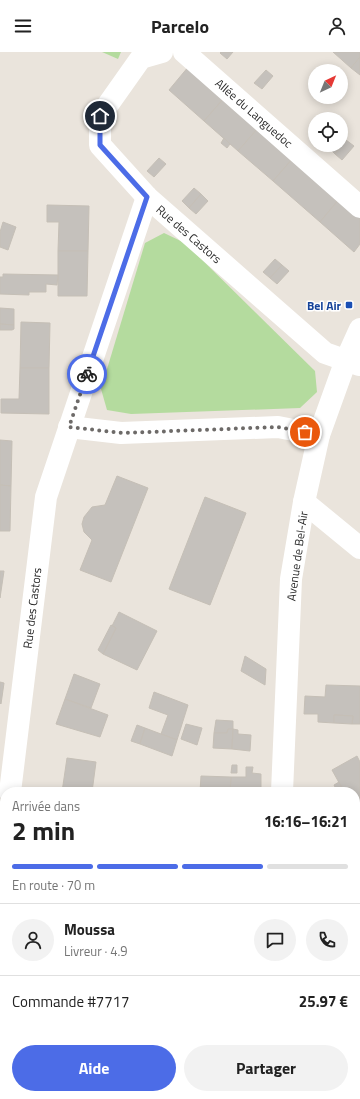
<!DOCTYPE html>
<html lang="fr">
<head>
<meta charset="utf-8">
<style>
  body { margin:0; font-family:"Titillium Web",sans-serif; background:#f2f2f2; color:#222; height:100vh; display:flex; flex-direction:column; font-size:15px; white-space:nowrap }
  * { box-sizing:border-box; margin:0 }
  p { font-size:13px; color:#767676 }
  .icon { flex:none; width:22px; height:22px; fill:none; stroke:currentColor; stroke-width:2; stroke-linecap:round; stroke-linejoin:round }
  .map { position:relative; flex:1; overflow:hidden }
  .details { position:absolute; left:0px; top:735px; width:360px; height:312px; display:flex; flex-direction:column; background:#fff; border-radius:16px 16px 0 0; box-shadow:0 2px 10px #0003 }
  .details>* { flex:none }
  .needle { width:26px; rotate:43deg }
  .controls { position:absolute; left:308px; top:12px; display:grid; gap:8px }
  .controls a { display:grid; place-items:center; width:40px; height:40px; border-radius:50%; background:#fff; box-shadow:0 2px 10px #0003; font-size:20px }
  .pin { position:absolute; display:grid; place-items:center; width:34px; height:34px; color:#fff; margin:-17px; border:2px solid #fff; border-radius:50%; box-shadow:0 1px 4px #0007 }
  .courier { position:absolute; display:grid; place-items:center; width:40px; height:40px; margin:-20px; border:3px solid #4c6ce7; border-radius:50%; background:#fff; color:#222; box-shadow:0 1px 5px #0007 }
  .headline em { font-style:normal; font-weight:700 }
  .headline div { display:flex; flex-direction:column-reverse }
  .headline { display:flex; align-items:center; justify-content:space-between; height:68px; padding:0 12px }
  h1 { font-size:26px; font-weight:700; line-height:30px }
  .bar { display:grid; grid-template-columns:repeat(4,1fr); gap:6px 4px; align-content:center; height:48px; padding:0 12px }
  .bar i { height:5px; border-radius:3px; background:#e0e0e0 }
  .bar .active { background:#4c6ce7 }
  .bar p { grid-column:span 4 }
  .line { display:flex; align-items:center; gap:10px; padding:0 12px; border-top:1px solid #e0e0e0 }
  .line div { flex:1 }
  .round { display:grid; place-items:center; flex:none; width:42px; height:42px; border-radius:21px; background:#f2f2f2 }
  .cta { display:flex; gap:8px; margin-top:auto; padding:8px 12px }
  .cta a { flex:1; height:46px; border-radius:24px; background:#4c6ce7; color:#fff; font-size:16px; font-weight:700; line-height:46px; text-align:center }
  .cta a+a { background:#f2f2f2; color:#222 }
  header { display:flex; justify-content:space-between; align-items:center; height:52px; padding:0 12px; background:#fff; font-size:18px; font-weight:700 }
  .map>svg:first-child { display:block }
</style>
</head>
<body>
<header><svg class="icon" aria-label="menu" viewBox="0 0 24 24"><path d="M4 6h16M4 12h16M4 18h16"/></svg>Parcelo<svg class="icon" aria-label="person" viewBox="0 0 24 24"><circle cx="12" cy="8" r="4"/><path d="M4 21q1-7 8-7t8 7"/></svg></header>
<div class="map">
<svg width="360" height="1047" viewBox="0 0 360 1047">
  <rect width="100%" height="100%" fill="#eae4dc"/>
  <g fill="#b4db9e">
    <polygon points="102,0 121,0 118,7"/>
    <polygon points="164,181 185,191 315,319 317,340 300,356 131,362 107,358 101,337 145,191"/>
  </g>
  <g fill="#c5c1bc" stroke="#c5bfb6">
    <polygon points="221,0 233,0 227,7 220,1"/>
    <polygon points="333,0 360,0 360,5 351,16"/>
    <polygon points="360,5 360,23 351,16"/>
    <polygon points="189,14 225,45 204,69 169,38"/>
    <polygon points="266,18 273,24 262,37 254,31"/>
    <polygon points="225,45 259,75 238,99 204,69"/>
    <polygon points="259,75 294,105 273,129 238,99"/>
    <polygon points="341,84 346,88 335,102 328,95 330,93 341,93"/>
    <polygon points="224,86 230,92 227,96 221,91"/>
    <polygon points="346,88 354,94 342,108 335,102"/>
    <polygon points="294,105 340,146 320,170 273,129"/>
    <polygon points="159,106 166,112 154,125 147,119"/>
    <polygon points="194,136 201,142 189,156 182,149"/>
    <polygon points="201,142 208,149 196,162 189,156"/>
    <polygon points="340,146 360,164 360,192 354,200 320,170"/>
    <polygon points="47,153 89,154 88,199 58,199 59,170 47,170"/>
    <polygon points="3,170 16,175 8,198 0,195 0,180"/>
    <polygon points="58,199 88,199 87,244 58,244"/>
    <polygon points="275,207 282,213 270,226 263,220"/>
    <polygon points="282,213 289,219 277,232 270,226"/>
    <polygon points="3,222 58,223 57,233 46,232 46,240 29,240 29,243 0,242 0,225 3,225"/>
    <polygon points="0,256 14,257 14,273 0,272"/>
    <polygon points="21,270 50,271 49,316 20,316"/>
    <polygon points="0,272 14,273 14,277 12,278 0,278"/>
    <polygon points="20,316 49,316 49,362 1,361 1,347 19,347"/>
    <polygon points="0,388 12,389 11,434 0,433"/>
    <polygon points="117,424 148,436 111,530 80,518 92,488 84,480 82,472 84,465 92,455 105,453"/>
    <polygon points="0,433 11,434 10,479 0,479"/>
    <polygon points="205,445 246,461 210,553 169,537"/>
    <polygon points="0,519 4,519 0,546"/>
    <polygon points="119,560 157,579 137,618 103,602 116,576 112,574"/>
    <polygon points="111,573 116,576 103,602 98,598"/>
    <polygon points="245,604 266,617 265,633 241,619"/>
    <polygon points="74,622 100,632 91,656 65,647"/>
    <polygon points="0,630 4,631 1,652 0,651"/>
    <polygon points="326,633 360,634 360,672 352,672 353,664 334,663 334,671 318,670 318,662 304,662 305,644 325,645"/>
    <polygon points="154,640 188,653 177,688 161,682 168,663 149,656"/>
    <polygon points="65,647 108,663 100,685 56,672"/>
    <polygon points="334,663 353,664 352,672 334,671"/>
    <polygon points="216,668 233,669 233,677 228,677 227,681 214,681"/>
    <polygon points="186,672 202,676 197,693 181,687"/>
    <polygon points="137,673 145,676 140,692 131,689"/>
    <polygon points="145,676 177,688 172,704 140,692"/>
    <polygon points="228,677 233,677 232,697 213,696 214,681 227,681"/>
    <polygon points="233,677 238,678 238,682 251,683 250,699 232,697"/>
    <polygon points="357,704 360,710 360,756 355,759 355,740 338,740 342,736 332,718"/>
    <polygon points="67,706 96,710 92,740 62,740"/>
    <polygon points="232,713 237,713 237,721 231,721"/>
    <polygon points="246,715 253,715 252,721 261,722 261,740 230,740 231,725 246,725"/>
    <polygon points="201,724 231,725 230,740 200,740"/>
    <polygon points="339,730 342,736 337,739 334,733"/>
    <rect x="355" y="781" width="1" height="19"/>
    <polygon points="355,923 360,924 360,967 355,967"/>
    <polygon points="224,1042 248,1042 248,1047 223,1047"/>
  </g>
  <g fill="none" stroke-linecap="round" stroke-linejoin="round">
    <g stroke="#fff" stroke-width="22">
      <polyline points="162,0 141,6 100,64 100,93 147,145 325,301 359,313"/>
      <polyline points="184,0 360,155"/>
      <polyline points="69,375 121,381 278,375 319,383"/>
      <polyline points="304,450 360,496"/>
      <polyline points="10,740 46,445 147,145"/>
      <polyline points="282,740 291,527 304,450 319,383 346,308 360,277"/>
      <polyline points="0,760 5,760"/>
      <polyline points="0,816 5,778"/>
      <polyline points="269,1047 269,1042"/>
    </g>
  </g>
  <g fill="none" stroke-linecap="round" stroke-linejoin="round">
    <polyline stroke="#6d6a68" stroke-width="4" stroke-dasharray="0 7.2" points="87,322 69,375 122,381 278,375 305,380"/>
    <polyline stroke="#4c6ce7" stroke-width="5" points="87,322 147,145 100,93 100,64"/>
  </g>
  <rect fill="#1a4fb4" stroke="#fff" stroke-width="1.5" x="345" y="249" width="8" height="8" rx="2"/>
  <g text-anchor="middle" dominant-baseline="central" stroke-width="3" stroke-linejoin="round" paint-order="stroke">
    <g font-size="12" fill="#292929" stroke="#fff">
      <text transform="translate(254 61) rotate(41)">Allée du Languedoc</text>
      <text transform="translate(189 182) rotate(41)">Rue des Castors</text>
      <text transform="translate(297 504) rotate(-82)">Avenue de Bel-Air</text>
      <text transform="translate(32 556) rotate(-83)">Rue des Castors</text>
    </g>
    <g font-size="12" font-weight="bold" fill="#164399" stroke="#fff" text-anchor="end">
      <text x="341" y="253">Bel Air</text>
    </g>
  </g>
</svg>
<div class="controls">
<a><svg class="needle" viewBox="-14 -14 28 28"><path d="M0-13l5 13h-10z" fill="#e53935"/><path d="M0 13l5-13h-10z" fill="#767676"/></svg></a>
<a><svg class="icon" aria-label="locate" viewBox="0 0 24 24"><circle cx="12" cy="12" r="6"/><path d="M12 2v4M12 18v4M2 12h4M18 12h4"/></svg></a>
</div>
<div class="pin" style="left:305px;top:380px;background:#ea580c"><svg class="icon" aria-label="bag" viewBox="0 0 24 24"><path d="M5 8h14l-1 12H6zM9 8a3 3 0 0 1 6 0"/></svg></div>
<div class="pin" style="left:100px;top:64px;background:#1f2937"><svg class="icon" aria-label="home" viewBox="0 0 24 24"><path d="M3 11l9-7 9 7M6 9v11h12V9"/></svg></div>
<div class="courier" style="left:87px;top:322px"><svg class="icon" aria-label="bike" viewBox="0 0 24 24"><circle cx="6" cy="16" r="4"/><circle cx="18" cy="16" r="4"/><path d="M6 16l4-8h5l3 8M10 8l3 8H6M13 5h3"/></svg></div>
<section class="details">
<div class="headline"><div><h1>2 min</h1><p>Arrivée dans</p></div><em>16:16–16:21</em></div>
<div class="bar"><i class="active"></i><i class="active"></i><i class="active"></i><i></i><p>En route · 70 m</p></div>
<div class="line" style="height:72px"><a class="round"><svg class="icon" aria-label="person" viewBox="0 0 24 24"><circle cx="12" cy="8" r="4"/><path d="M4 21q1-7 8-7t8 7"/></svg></a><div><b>Moussa</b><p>Livreur · 4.9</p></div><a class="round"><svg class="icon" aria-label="chat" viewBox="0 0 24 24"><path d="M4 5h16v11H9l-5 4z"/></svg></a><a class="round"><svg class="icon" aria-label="phone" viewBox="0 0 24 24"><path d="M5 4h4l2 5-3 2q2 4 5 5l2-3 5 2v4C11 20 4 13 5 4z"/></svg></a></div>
<div class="line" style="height:52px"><div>Commande #7717</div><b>25.97 €</b></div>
<div class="cta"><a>Aide</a><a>Partager</a></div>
</section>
</div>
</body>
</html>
